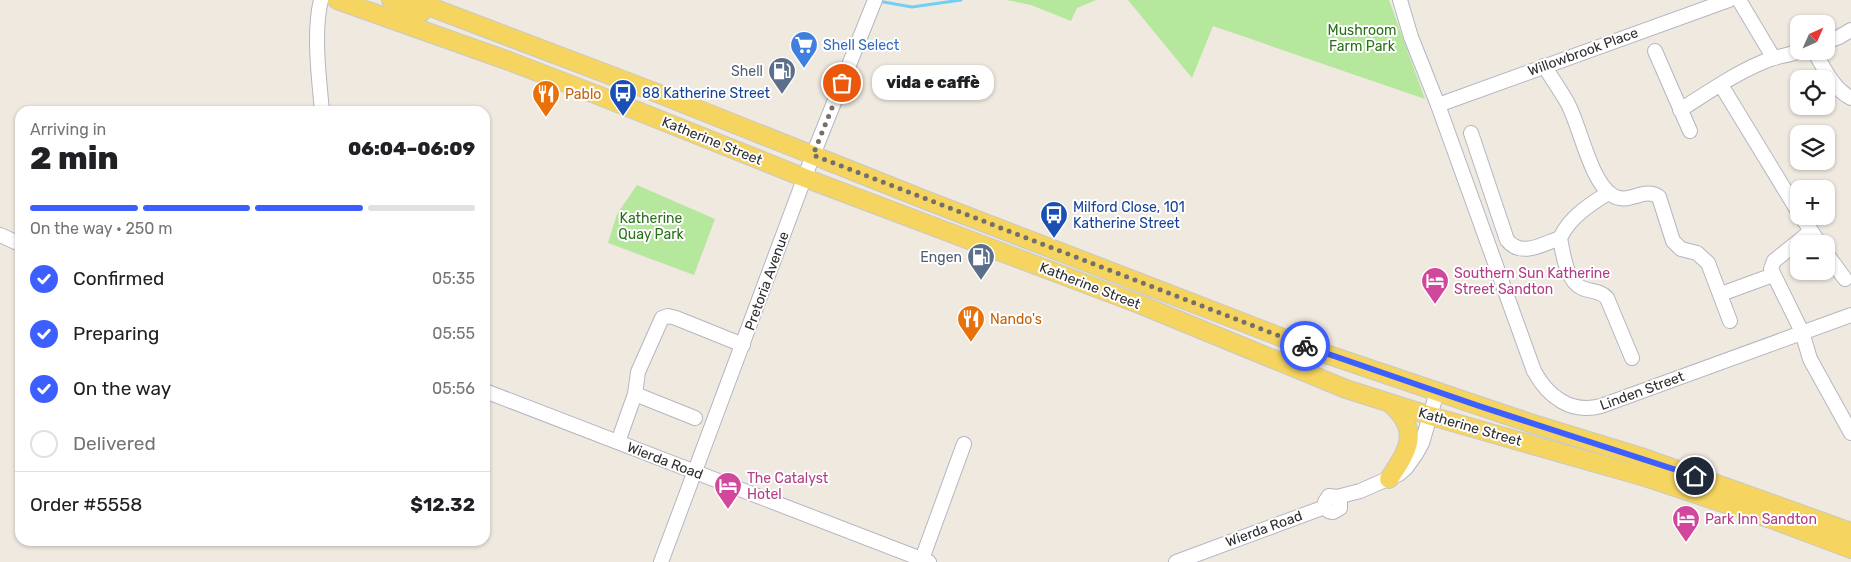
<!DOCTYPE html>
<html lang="en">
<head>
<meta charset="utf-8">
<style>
  body { margin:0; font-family:Rubik,sans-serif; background:#f2f2f2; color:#202124; height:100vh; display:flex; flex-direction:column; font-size:19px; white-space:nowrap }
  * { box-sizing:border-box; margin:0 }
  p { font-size:16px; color:#757577 }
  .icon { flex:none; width:28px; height:28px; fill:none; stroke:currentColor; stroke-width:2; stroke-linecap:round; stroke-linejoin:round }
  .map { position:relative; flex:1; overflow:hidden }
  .panel { position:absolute; left:15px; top:106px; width:475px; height:440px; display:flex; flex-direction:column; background:#fff; border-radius:15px; box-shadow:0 1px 4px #0004 }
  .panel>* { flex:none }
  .needle { width:32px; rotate:45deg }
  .fabs { position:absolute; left:1790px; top:15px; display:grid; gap:10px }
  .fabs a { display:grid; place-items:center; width:45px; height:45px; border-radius:10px; background:#fff; box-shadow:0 1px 4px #0004; font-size:25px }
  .pin { position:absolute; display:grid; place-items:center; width:42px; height:42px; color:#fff; margin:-21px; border:2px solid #fff; border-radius:50%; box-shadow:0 1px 5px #0007 }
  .courier { position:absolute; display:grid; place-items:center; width:50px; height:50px; margin:-25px; border:4px solid #3e5fff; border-radius:50%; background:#fff; color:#222; box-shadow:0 1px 6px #0007 }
  .bubble { position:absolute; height:35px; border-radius:15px; background:#fff; box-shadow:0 1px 4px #0004; font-size:16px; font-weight:800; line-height:35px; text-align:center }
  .headline em { font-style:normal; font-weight:800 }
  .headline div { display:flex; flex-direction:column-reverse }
  .headline { display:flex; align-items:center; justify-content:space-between; height:85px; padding:0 15px }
  h1 { font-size:32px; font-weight:800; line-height:38px }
  .bar { display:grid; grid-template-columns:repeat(4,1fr); gap:8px 5px; align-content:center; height:60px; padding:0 15px }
  .bar i { height:6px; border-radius:4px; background:#e0e0e0 }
  .bar .active { background:#3e5fff }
  .bar p { grid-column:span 4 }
  .line { display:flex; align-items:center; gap:12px; padding:0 15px; border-top:1px solid #e0e0e0 }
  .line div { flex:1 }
  ol { padding:0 15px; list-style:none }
  li { display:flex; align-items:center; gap:15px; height:55px }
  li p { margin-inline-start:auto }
  li .icon { padding:5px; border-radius:50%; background:#3e5fff; color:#fff; stroke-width:4 }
  li:last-child { color:#757577 }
  li i { width:28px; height:28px; border:2px solid #e0e0e0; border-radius:50% }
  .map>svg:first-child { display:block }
</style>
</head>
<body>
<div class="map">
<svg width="1851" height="562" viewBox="0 0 1851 562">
  <rect width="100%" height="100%" fill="#efe9e0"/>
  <g fill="#b5e79c">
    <polygon points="1007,0 1096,0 1077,8 1071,21 1031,5"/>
    <polygon points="1128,0 1389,0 1425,99 1213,26 1192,78"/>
    <polygon points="637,185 715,219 694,275 608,243 617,214"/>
  </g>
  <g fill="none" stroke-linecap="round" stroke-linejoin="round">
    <polyline stroke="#72cff3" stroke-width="3" points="878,1 912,7 961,0"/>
    <defs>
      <g id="minor">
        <path d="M321 0C313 32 319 78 322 111"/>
        <path d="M1400 0 1411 37 1438 105 1534 371C1548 397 1571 414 1601 406L1851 315"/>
        <polyline points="1739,0 1773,57"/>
        <polyline points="1826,42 1839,37 1851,30"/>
        <polyline points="1655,51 1690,131"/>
        <path d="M1814 51C1824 68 1833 89 1851 98"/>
        <path d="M1544 66C1552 78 1560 90 1567 102 1580 125 1590 181 1612 195 1628 206 1644 186 1659 197L1673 241 1681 249 1697 253 1708 263 1730 321"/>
        <polyline points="1721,85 1799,213"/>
        <polyline points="1438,105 1729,0"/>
        <path d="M1680 110C1707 93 1734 74 1763 62 1775 56 1788 56 1800 51"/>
        <path d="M1471 133 1507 240C1521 258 1543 244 1560 238"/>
        <path d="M1608 193C1589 205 1570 217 1560 238 1563 253 1566 281 1582 288 1591 292 1600 290 1607 298L1632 358"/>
        <polyline points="1801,216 1820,244"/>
        <polyline points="1811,231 1774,261 1771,269 1802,332 1810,359 1851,433"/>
        <polyline points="0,235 20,244"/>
        <polyline points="1826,253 1845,279"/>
        <polyline points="1721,294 1773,275"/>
        <polyline points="485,391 929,562"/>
        <polyline points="635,394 695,418"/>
        <polyline points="618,442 635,394 638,372 662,318 668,316 676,318 743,345"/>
        <path d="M1337 497 1340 501V508L1333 512C1328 512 1324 508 1325 502L1329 496 1337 497 1360 491 1399 474 1406 468 1416 454 1422 443 1437 392"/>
        <polyline points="922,559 964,444"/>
        <polyline points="661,562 813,155 875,0"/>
        <polyline points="1176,562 1325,507"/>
      </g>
      <g id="major">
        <polyline points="337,0 509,61 600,96 805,178 1139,304 1346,389 1431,416 1645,477 1771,519 1851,549"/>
        <polyline points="391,0 422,12"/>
        <polyline points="412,0 657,93 928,201 1317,351 1527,422 1641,457 1851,532"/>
        <path d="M1389 479C1408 450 1421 431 1391 404"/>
      </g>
    </defs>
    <use href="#minor" stroke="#b4b6c1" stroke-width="16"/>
    <use href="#major" stroke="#c9c9c9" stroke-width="20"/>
    <use href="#minor" stroke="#fff" stroke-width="14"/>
    <use href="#major" stroke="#f5d45f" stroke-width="18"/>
  </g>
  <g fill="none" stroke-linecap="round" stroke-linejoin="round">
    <polyline stroke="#726f6c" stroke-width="5" stroke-dasharray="0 9" points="842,83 813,155 1305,346"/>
    <polyline stroke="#3e5fff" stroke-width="6" points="1305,346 1479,406 1695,476"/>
  </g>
  <defs>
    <symbol id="supermarket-pin" viewBox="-11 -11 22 30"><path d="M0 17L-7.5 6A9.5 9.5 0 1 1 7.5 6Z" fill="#3f7fe0" stroke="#fff"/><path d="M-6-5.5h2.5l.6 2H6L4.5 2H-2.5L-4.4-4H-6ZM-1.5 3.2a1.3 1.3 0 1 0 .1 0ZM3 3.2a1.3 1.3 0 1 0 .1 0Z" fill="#fff"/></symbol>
    <symbol id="fuel-pin" viewBox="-11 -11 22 30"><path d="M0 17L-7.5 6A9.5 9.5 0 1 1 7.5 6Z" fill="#5c6f8a" stroke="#fff"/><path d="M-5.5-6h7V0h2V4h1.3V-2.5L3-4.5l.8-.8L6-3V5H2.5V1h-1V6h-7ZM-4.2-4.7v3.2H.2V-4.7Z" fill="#fff"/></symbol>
    <symbol id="bus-pin" viewBox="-11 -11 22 30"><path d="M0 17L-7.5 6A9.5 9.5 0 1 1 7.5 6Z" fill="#1a4fb4" stroke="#fff"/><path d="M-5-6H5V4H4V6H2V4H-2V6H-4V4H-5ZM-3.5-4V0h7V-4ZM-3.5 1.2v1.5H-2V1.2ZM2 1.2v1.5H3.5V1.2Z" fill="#fff"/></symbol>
    <symbol id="restaurant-pin" viewBox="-11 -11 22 30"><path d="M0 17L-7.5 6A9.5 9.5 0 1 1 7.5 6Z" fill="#e8710a" stroke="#fff"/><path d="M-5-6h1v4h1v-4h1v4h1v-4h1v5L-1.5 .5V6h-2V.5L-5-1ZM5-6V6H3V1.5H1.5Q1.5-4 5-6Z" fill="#fff"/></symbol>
    <symbol id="hotel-pin" viewBox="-11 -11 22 30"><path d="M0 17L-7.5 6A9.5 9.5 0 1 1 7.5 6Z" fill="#d1479c" stroke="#fff"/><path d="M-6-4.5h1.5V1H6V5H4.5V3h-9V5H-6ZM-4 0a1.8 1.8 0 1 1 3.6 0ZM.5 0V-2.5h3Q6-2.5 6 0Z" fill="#fff"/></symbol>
  </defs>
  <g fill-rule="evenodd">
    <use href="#supermarket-pin" x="788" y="29" width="32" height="43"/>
    <use href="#fuel-pin" x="766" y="55" width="32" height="43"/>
    <use href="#bus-pin" x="607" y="77" width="32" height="43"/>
    <use href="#restaurant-pin" x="530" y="78" width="32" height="43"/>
    <use href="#bus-pin" x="1038" y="199" width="32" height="43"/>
    <use href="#fuel-pin" x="965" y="241" width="32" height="43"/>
    <use href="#hotel-pin" x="1419" y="265" width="32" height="43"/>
    <use href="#restaurant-pin" x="955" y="303" width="32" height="43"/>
    <use href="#hotel-pin" x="712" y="470" width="32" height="43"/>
    <use href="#hotel-pin" x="1670" y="503" width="32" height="43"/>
  </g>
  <g text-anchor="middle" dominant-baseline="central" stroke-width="4" stroke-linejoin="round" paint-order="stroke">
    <g font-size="14" fill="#2a7019" stroke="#fff">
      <text x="1362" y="30">Mushroom<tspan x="1362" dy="16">Farm Park</tspan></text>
      <text x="651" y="218">Katherine<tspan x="651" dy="16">Quay Park</tspan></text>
    </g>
    <g font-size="14" fill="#366cbe" stroke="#fff" text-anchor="start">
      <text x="823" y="45">Shell Select</text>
    </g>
    <g font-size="14" fill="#2e2e2e" stroke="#fff">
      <text transform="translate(1583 52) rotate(-20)">Willowbrook Place</text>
      <text transform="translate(712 141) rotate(22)">Katherine Street</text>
      <text transform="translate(767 281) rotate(-70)">Pretoria Avenue</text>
      <text transform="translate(1090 286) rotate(21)">Katherine Street</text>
      <text transform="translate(1642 391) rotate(-20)">Linden Street</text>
      <text transform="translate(1470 427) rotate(16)">Katherine Street</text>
      <text transform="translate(665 461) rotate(21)">Wierda Road</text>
      <text transform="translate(1264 529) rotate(-20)">Wierda Road</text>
    </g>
    <g font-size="14" fill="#4e5e75" stroke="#fff" text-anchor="end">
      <text x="763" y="71">Shell</text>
      <text x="962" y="257">Engen</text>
    </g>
    <g font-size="14" fill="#164399" stroke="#fff" text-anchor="start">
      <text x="642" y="93">88 Katherine Street</text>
      <text x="1073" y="207">Milford Close, 101<tspan x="1073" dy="16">Katherine Street</tspan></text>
    </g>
    <g font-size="14" fill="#c56008" stroke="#fff" text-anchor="start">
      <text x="565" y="94">Pablo</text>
      <text x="990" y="319">Nando's</text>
    </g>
    <g font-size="14" fill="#b23c85" stroke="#fff" text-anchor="start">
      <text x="1454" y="273">Southern Sun Katherine<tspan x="1454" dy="16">Street Sandton</tspan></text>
      <text x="747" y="478">The Catalyst<tspan x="747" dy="16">Hotel</tspan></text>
      <text x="1705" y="519">Park Inn Sandton</text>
    </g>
  </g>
</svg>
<div class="fabs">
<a><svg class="needle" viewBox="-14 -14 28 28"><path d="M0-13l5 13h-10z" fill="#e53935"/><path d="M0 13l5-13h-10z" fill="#757577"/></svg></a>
<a><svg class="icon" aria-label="locate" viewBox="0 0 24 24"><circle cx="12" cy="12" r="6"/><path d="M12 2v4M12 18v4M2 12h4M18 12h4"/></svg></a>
<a><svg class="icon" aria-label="layers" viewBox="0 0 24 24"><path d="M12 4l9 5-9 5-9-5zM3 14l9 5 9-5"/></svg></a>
<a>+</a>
<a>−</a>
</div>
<div class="pin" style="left:842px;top:83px;background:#ea580c"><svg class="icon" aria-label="bag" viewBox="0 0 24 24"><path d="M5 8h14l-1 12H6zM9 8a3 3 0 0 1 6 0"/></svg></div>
<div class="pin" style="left:1695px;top:476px;background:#1f2937"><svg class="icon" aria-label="home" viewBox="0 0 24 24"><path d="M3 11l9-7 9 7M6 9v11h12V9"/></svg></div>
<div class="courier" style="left:1305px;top:346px"><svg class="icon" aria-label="bike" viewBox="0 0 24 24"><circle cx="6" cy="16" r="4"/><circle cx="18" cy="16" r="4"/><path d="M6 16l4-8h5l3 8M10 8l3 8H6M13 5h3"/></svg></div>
<div class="bubble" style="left:872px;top:65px;width:122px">vida e caffè</div>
<section class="panel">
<div class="headline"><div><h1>2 min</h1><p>Arriving in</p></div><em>06:04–06:09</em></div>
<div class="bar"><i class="active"></i><i class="active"></i><i class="active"></i><i></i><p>On the way · 250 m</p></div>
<ol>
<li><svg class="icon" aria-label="check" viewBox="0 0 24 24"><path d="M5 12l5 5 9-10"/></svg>Confirmed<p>05:35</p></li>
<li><svg class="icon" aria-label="check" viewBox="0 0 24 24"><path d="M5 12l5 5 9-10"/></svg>Preparing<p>05:55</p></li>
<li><svg class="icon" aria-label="check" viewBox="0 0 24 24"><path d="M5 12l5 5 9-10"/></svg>On the way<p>05:56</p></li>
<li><i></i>Delivered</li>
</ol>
<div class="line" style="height:65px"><div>Order #5558</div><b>$12.32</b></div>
</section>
</div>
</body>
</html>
